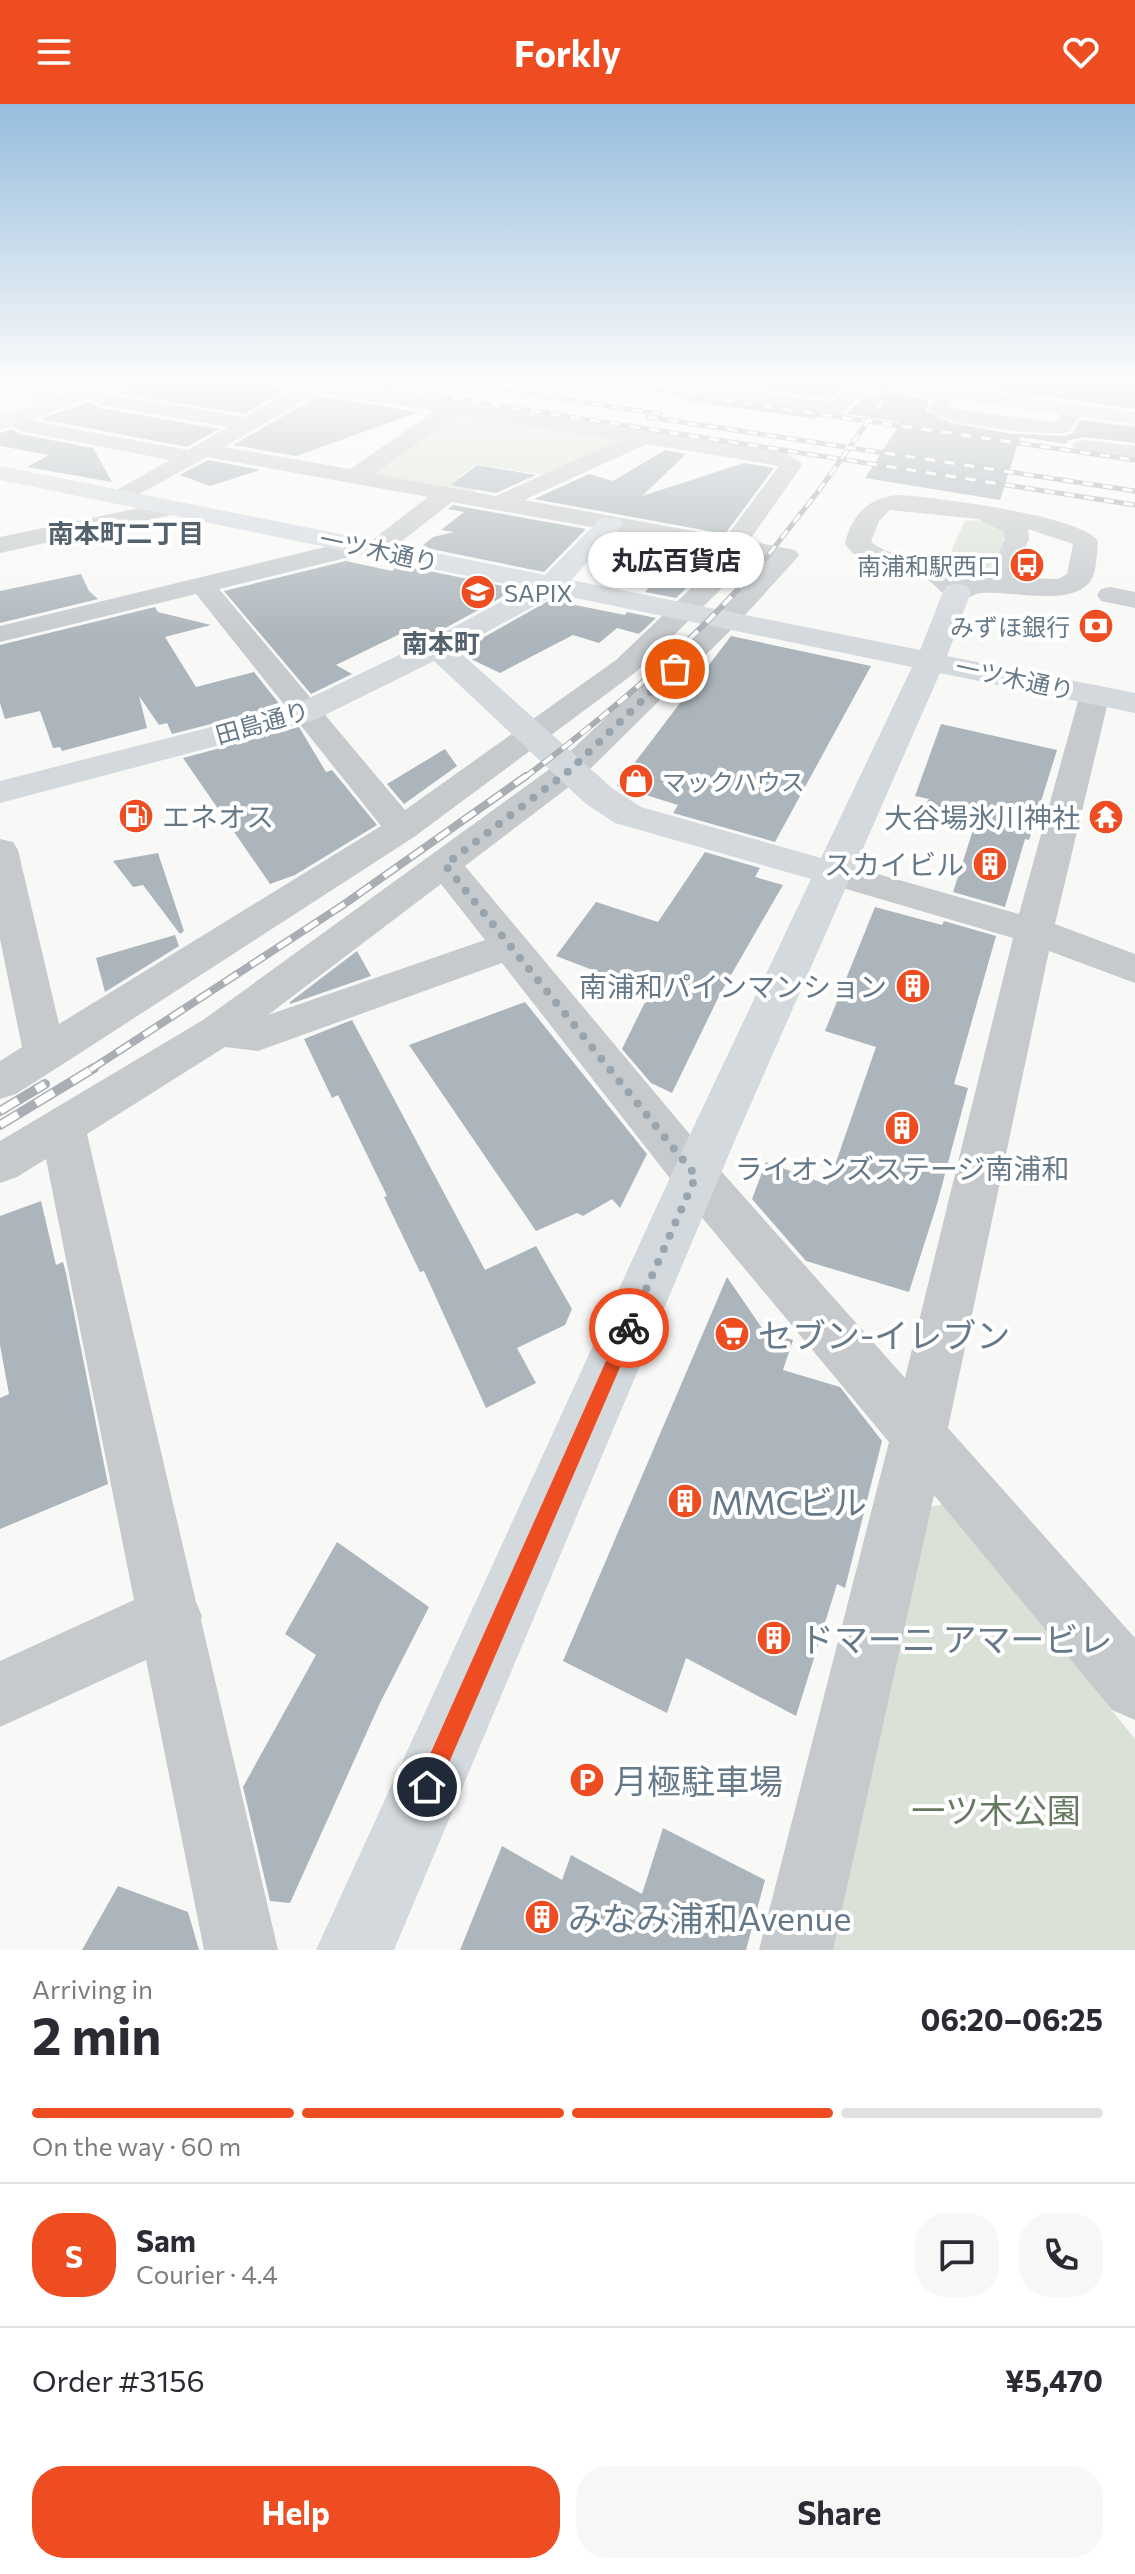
<!DOCTYPE html>
<html lang="en">
<head>
<meta charset="utf-8">
<style>
  body { margin:0; font-family:Commissioner,"Noto Sans JP",sans-serif; background:#f7f7f7; color:#2b2b33; height:100vh; display:flex; flex-direction:column; font-size:30px; white-space:nowrap }
  * { box-sizing:border-box; margin:0 }
  p { font-size:26px; color:#7c7c81 }
  .icon { flex:none; width:44px; height:44px; fill:none; stroke:currentColor; stroke-width:2; stroke-linecap:round; stroke-linejoin:round }
  .map { position:relative; height:1846px; overflow:hidden }
  .drawer { display:flex; flex-direction:column; background:#fff; flex:1 }
  .drawer>* { flex:none }
  .pin { position:absolute; display:grid; place-items:center; width:68px; height:68px; color:#fff; margin:-34px; border:4px solid #fff; border-radius:50%; box-shadow:0 2px 8px #0007 }
  .courier { position:absolute; display:grid; place-items:center; width:80px; height:80px; margin:-40px; border:6px solid #ed4d21; border-radius:50%; background:#fff; color:#222; box-shadow:0 2px 10px #0007 }
  .bubble { position:absolute; height:56px; border-radius:28px; background:#fff; box-shadow:0 2px 6px #0004; font-size:26px; font-weight:700; line-height:56px; text-align:center }
  .overview em { font-style:normal; font-weight:700 }
  .overview div { display:flex; flex-direction:column-reverse }
  .overview { display:flex; align-items:center; justify-content:space-between; height:136px; padding:0 32px }
  h1 { font-size:52px; font-weight:700; line-height:60px }
  .bar { display:grid; grid-template-columns:repeat(4,1fr); gap:12px 8px; align-content:center; height:96px; padding:0 32px }
  .bar i { height:10px; border-radius:6px; background:#e1e1e2 }
  .bar .on { background:#ed4d21 }
  .bar p { grid-column:span 4 }
  .line { display:flex; align-items:center; gap:20px; padding:0 32px; border-top:2px solid #e1e1e2 }
  .line div { flex:1 }
  .round { display:grid; place-items:center; flex:none; width:84px; height:84px; border-radius:32px; background:#f7f7f7 }
  .cta { display:flex; gap:16px; margin-top:auto; padding:16px 32px }
  .cta a { flex:1; height:92px; border-radius:32px; background:#ed4d21; color:#fff; font-size:32px; font-weight:700; line-height:92px; text-align:center }
  .cta a+a { background:#f7f7f7; color:#2b2b33 }
  header { display:flex; justify-content:space-between; align-items:center; height:104px; padding:0 32px; background:#ed4d21; color:#fff; font-size:36px; font-weight:700 }
  .map>svg:first-child { display:block }
</style>
</head>
<body>
<header><svg class="icon" aria-label="menu" viewBox="0 0 24 24"><path d="M4 6h16M4 12h16M4 18h16"/></svg>Forkly<svg class="icon" aria-label="heart" viewBox="0 0 24 24"><path d="M12 20l-8-8c-3-5 5-10 8-4 3-6 11-1 8 4z"/></svg></header>
<div class="map">
<svg width="1135" height="1846" viewBox="0 0 1135 1846">
  <rect width="100%" height="100%" fill="#f8f8f6"/>
  <g fill="#dae1d6">
    <polygon points="455,308 630,333 553,372 476,360 458,373 484,378 472,389 368,371"/>
    <path d="M977 416 995 420 1007 428C993 462 987 484 945 461L965 417Z"/>
    <polygon points="945,1400 1135,1635 1135,1846 819,1846 925,1404"/>
  </g>
  <g fill="#acb5bb">
    <polygon points="130,279 243,279 281,282 286,286 244,310 117,289 126,285"/>
    <polygon points="714,279 846,279 830,295"/>
    <polygon points="879,279 902,279 898,285 902,291 929,295 926,307 951,319 1013,330 1063,332 1073,329 1080,316 1135,323 1135,339 1084,333 1067,337 1067,340 1020,333 1000,396 865,374 901,318 846,310"/>
    <polygon points="932,279 1135,279 1135,305 1075,296"/>
    <polygon points="318,292 419,308 296,352 233,341"/>
    <polygon points="681,292 827,313 818,312 815,315 681,296"/>
    <polygon points="90,298 100,304 219,325 187,343 40,315"/>
    <polygon points="12,325 20,330 93,344 112,378 27,363 49,351 0,342 0,329"/>
    <polygon points="665,346 686,350 642,392 744,359 774,364 725,430 534,395 589,370 613,377"/>
    <polygon points="208,356 260,366 210,382 180,371"/>
    <polygon points="477,361 536,371 496,389 451,381"/>
    <polygon points="453,401 586,425 544,468 421,443 433,433 454,428 441,426 464,408 448,405"/>
    <polygon points="616,431 713,448 697,469 701,470 676,494 645,488 674,456 605,444"/>
    <polygon points="346,457 392,467 399,461 517,485 427,534 408,526 336,561 352,570 311,590 224,487"/>
    <polygon points="81,470 89,487 98,495 0,519 0,487"/>
    <polygon points="550,496 625,511 627,508 656,514 639,530 617,524 599,539 573,531 500,569 473,556 461,546"/>
    <polygon points="155,503 158,508 211,521 165,533 196,583 254,568 281,602 172,630 167,619 159,621 139,592 147,624 62,647 60,643 53,644 40,607 5,615 0,599 0,541"/>
    <polygon points="731,532 871,562 775,738 673,709 678,701 617,682"/>
    <polygon points="941,620 1057,646 1029,736 1025,735 1005,803 953,788 975,720 931,710 933,705 923,703 929,695 915,692"/>
    <polygon points="299,623 326,668 332,666 377,721 295,771 270,780 183,654"/>
    <polygon points="445,645 457,662 404,700 387,680"/>
    <polygon points="705,748 760,764 755,773 783,781 720,890 672,989 651,979 622,945 650,888 556,852 596,798 658,818"/>
    <polygon points="158,749 184,827 180,830 143,781 133,783 113,757"/>
    <polygon points="875,803 942,821 944,817 996,832 954,980 968,984 937,1100 909,1188 806,1157 752,1095 766,1058 828,1081 876,943 825,927"/>
    <polygon points="175,831 179,842 105,888 96,854"/>
    <polygon points="357,847 371,872 290,900 290,898"/>
    <polygon points="525,898 647,1050 620,1104 612,1095 583,1112 577,1109 536,1127 409,941"/>
    <polygon points="352,916 485,1166 536,1142 572,1205 565,1221 517,1244 536,1279 486,1304 424,1167 420,1168 384,1093 387,1092 338,991 332,994 304,935"/>
    <polygon points="41,1097 56,1161 63,1158 66,1169 108,1380 0,1425 0,1294 9,1290 0,1241 0,1112"/>
    <polygon points="727,1173 764,1227 793,1236 783,1266 840,1283 882,1337 845,1484 837,1480 796,1612 686,1554 667,1609 563,1557"/>
    <polygon points="337,1438 429,1503 380,1599 290,1799 270,1797 243,1683 316,1551 285,1530"/>
    <polygon points="663,1724 765,1776 746,1846 460,1846 502,1742 562,1776 571,1751 642,1790"/>
    <polygon points="118,1782 188,1808 199,1846 82,1846"/>
  </g>
  <g fill="none" stroke-linecap="round" stroke-linejoin="round">
    <polyline stroke="#ccd2d5" stroke-width="23" stroke-dasharray="23 12" stroke-linecap="butt" points="866,279 883,281"/>
    <g fill="#c6cacd" fill-rule="evenodd">
      <polygon points="22,279 42,279 58,299 55,303 41,303"/>
      <path d="M282 279H328L784 348 803 360 749 437 795 446 799 451 795 456 737 520 582 673 465 762 713 1058 905 1274 1013 834 819 777 814 769 819 761 832 757 1019 810 1080 590 1084 584 1095 581 1106 584 1110 590 1055 820 1135 850V879L1049 847 948 1324 1135 1534V1616L1112 1606 934 1391 833 1846H759L889 1338 679 1086 502 859 258 947 225 943 87 1030 196 1498 202 1512 201 1516 278 1846H204L146 1556 0 1623V1557L134 1496 46 1055 17 1073 0 1079V1037L203 916 558 659 717 508 768 455 754 453 636 568 414 733 60 962 16 990 0 995V957L22 943 0 835V735L13 738 18 746 59 920 381 722 196 490 0 538V522L362 434 371 437 428 393 207 353 121 400 113 398 109 393 113 388 170 356 21 327 11 321 21 315 188 346 228 323 101 301 91 295 101 289 245 313 295 285 285 283ZM317 289 435 307 350 365 224 343ZM457 311 620 336 496 392 374 370ZM647 340 779 362 726 433 524 396ZM452 398 729 448 616 556 405 706 219 485 366 449 376 453 385 450ZM441 780 485 836 268 911Z"/>
      <polygon points="645,279 694,279 831,298 850,279 871,279 843,309 836,311 655,285"/>
      <path d="M945 283 955 289 949 302 958 305 1051 318 1056 317 1066 301 1073 299 1083 305 1070 327 1063 329C1039 331 942 322 928 305L938 285Z"/>
      <polygon points="1084,336 1135,342 1135,356 1076,347 1073,342 1076,337"/>
      <path d="M898 391C933 393 1080 411 1098 437 1097 448 1097 470 1089 479 1067 503 1010 486 981 489 973 490 966 496 957 496 944 496 935 478 923 473 897 462 863 466 845 440 851 411 869 393 898 391ZM890 406 978 415 1004 428 1005 435 990 466 961 476C938 449 897 459 871 438L879 417ZM1028 425 1073 440 1067 470 1058 475 1012 474 1029 435Z"/>
      <polygon points="163,399 171,401 175,406 171,411 0,449 0,433"/>
      <polygon points="1110,483 1135,488 1135,504 1101,497 1097,491 1101,485"/>
    </g>
    <g fill="#d4d9de" fill-rule="evenodd">
      <polygon points="98,279 127,279 124,283 0,326 0,312"/>
      <polygon points="855,279 876,279 866,285"/>
      <polygon points="911,279 1135,308 1135,320 904,289 901,285 904,281"/>
      <path d="M0 362 545 471 601 414H619L623 419 571 476 920 546 943 488 947 482 957 480 967 482 971 488 947 552 1135 589V609L940 569 732 1043 394 1846H316L684 1043 811 775 615 719 586 700 434 557 315 616 0 699V677L293 602 426 538 526 484 0 376ZM556 490 912 563 821 754 641 703 612 684 456 545Z"/>
    </g>
    <defs>
      <g id="rail-far3">
        <polyline points="353,279 1135,401"/>
        <polyline points="455,279 660,310"/>
        <polyline points="605,279 1135,356"/>
        <polyline points="648,313 1135,387"/>
        <polyline points="769,450 820,385 895,279"/>
      </g>
      <path id="rail-far2" d="M524 674C613 607 699 534 771 448"/>
      <polyline id="rail-far1" points="90,966 343,801 526,672"/>
      <g id="rail">
        <polyline points="0,1007 45,980"/>
        <polyline points="0,1021 94,964"/>
      </g>
    </defs>
    <use href="#rail-far3" stroke="#a8aeb4" stroke-width="5"/>
    <use href="#rail-far2" stroke="#a8aeb4" stroke-width="6"/>
    <use href="#rail-far1" stroke="#a8aeb4" stroke-width="8"/>
    <use href="#rail" stroke="#a8aeb4" stroke-width="10"/>
    <use href="#rail-far3" stroke="#fff" stroke-width="3" stroke-dasharray="10" stroke-linecap="butt"/>
    <use href="#rail-far2" stroke="#fff" stroke-width="4" stroke-dasharray="12" stroke-linecap="butt"/>
    <use href="#rail-far1" stroke="#fff" stroke-width="5" stroke-dasharray="16" stroke-linecap="butt"/>
    <use href="#rail" stroke="#fff" stroke-width="7" stroke-dasharray="21" stroke-linecap="butt"/>
  </g>
  <linearGradient id="sky" x2="0" y2="1"><stop stop-color="#97bdde"/><stop offset="0.52" stop-color="#fcfcfb"/><stop offset="1" stop-color="#fcfcfb" stop-opacity="0"/></linearGradient>
  <rect width="1135" height="537" fill="url(#sky)"/>
  <polygon fill="#ed4d21" points="629,1217 637,1224 435,1691 427,1694 419,1691 416,1683 419,1675 623,1219"/>
  <g fill="none" stroke-linecap="round" stroke-linejoin="round">
    <polyline stroke="#99a5ae" stroke-width="8" stroke-dasharray="0 14.4" points="629,1224 696,1072 445,761 570,666 675,565"/>
  </g>
  <defs>
    <symbol id="bus-disc" viewBox="-11 -11 22 22"><circle r="9.5" fill="#ed4d21" stroke="#fff"/><path d="M-5-6H5V4H4V6H2V4H-2V6H-4V4H-5ZM-3.5-4V0h7V-4ZM-3.5 1.2v1.5H-2V1.2ZM2 1.2v1.5H3.5V1.2Z" fill="#fff"/></symbol>
    <symbol id="school-disc" viewBox="-11 -11 22 22"><circle r="9.5" fill="#ed4d21" stroke="#fff"/><path d="M0-5L7-2L0 1L-7-2ZM-4 1L0 2.5L4 1V4Q0 6-4 4Z" fill="#fff"/></symbol>
    <symbol id="bank-disc" viewBox="-11 -11 22 22"><circle r="9.5" fill="#ed4d21" stroke="#fff"/><path d="M-6-4H6V4H-6ZM0-2.3a2.3 2.3 0 1 0 0 4.6a2.3 2.3 0 1 0 0-4.6Z" fill="#fff"/></symbol>
    <symbol id="shop-disc" viewBox="-11 -11 22 22"><circle r="9.5" fill="#ed4d21" stroke="#fff"/><path d="M-5-2.5h2.3a2.7 3.5 0 0 1 5.4 0H5L5.5 6h-11ZM-1.5-2.5h3a1.5 2.3 0 0 0-3 0Z" fill="#fff"/></symbol>
    <symbol id="fuel-disc" viewBox="-11 -11 22 22"><circle r="9.5" fill="#ed4d21" stroke="#fff"/><path d="M-5.5-6h7V0h2V4h1.3V-2.5L3-4.5l.8-.8L6-3V5H2.5V1h-1V6h-7ZM-4.2-4.7v3.2H.2V-4.7Z" fill="#fff"/></symbol>
    <symbol id="temple-disc" viewBox="-11 -11 22 22"><circle r="9.5" fill="#ed4d21" stroke="#fff"/><path d="M0-6L5-2H3V0L6.5 2.5H4V6H1.5V3h-3V6H-4V2.5H-6.5L-3 0V-2H-5Z" fill="#fff"/></symbol>
    <symbol id="building-disc" viewBox="-11 -11 22 22"><circle r="9.5" fill="#ed4d21" stroke="#fff"/><path d="M-4-6H4V6H1V3H-1V6H-4ZM-2.5-4.3h1.7v1.8h-1.7ZM.8-4.3h1.7v1.8H.8ZM-2.5-1h1.7V.8h-1.7ZM.8-1h1.7V.8H.8Z" fill="#fff"/></symbol>
    <symbol id="supermarket-disc" viewBox="-11 -11 22 22"><circle r="9.5" fill="#ed4d21" stroke="#fff"/><path d="M-6-5.5h2.5l.6 2H6L4.5 2H-2.5L-4.4-4H-6ZM-1.5 3.2a1.3 1.3 0 1 0 .1 0ZM3 3.2a1.3 1.3 0 1 0 .1 0Z" fill="#fff"/></symbol>
    <symbol id="parking-disc" viewBox="-11 -11 22 22"><circle r="9.5" fill="#ed4d21" stroke="#fff"/><path d="M-3.5-5.5H1a3.5 3.5 0 0 1 0 7H-1V5.5H-3.5ZM-1-3.4V-.6H.8a1.4 1.4 0 0 0 0-2.8Z" fill="#fff"/></symbol>
  </defs>
  <g fill-rule="evenodd">
    <use href="#bus-disc" x="1007" y="441" width="40" height="40"/>
    <use href="#school-disc" x="458" y="468" width="40" height="40"/>
    <use href="#bank-disc" x="1076" y="502" width="40" height="40"/>
    <use href="#shop-disc" x="616" y="657" width="40" height="40"/>
    <use href="#fuel-disc" x="116" y="692" width="40" height="40"/>
    <use href="#temple-disc" x="1086" y="693" width="40" height="40"/>
    <use href="#building-disc" x="970" y="740" width="40" height="40"/>
    <use href="#building-disc" x="893" y="862" width="40" height="40"/>
    <use href="#building-disc" x="882" y="1004" width="40" height="40"/>
    <use href="#supermarket-disc" x="712" y="1210" width="40" height="40"/>
    <use href="#building-disc" x="665" y="1377" width="40" height="40"/>
    <use href="#building-disc" x="754" y="1514" width="40" height="40"/>
    <use href="#parking-disc" x="567" y="1656" width="40" height="40"/>
    <use href="#building-disc" x="522" y="1793" width="40" height="40"/>
  </g>
  <g text-anchor="middle" dominant-baseline="central" stroke-width="8" stroke-linejoin="round" paint-order="stroke">
    <g font-size="24" fill="#667988" stroke="#fff">
      <text transform="translate(379 446) rotate(12)">一ツ木通り</text>
      <text transform="translate(1015 574) rotate(12)">一ツ木通り</text>
      <text transform="translate(262 618) rotate(-16)">田島通り</text>
    </g>
    <g font-size="24" fill="#667988" stroke="#fff" text-anchor="end">
      <text x="1001" y="461">南浦和駅西口</text>
      <text x="504" y="488" text-anchor="start">SAPIX</text>
      <text x="1070" y="522">みずほ銀行</text>
      <text x="662" y="677" text-anchor="start">マックハウス</text>
    </g>
    <g font-size="26" font-weight="bold" fill="#54626d" stroke="#fff">
      <text x="126" y="428">南本町二丁目</text>
    </g>
    <g font-size="26" font-weight="bold" fill="#54626d" stroke="#fff">
      <text x="441" y="538">南本町</text>
    </g>
    <g font-size="28" fill="#667988" stroke="#fff" text-anchor="end">
      <text x="162" y="712" text-anchor="start">エネオス</text>
      <text x="1080" y="713">大谷場氷川神社</text>
      <text x="964" y="760">スカイビル</text>
      <text x="887" y="882">南浦和パインマンション</text>
      <text x="902" y="1064" text-anchor="middle">ライオンズステージ南浦和</text>
    </g>
    <g font-size="34" fill="#667988" stroke="#fff" text-anchor="start">
      <text x="758" y="1230">セブン-イレブン</text>
      <text x="711" y="1397">MMCビル</text>
      <text x="800" y="1534">ドマーニ アマービレ</text>
      <text x="613" y="1676">月極駐車場</text>
      <text x="568" y="1813">みなみ浦和Avenue</text>
    </g>
    <g font-size="34" fill="#667a61" stroke="#fff">
      <text x="996" y="1705">一ツ木公園</text>
    </g>
  </g>
</svg>
<div class="pin" style="left:675px;top:565px;background:#ea580c"><svg class="icon" aria-label="bag" viewBox="0 0 24 24"><path d="M5 8h14l-1 12H6zM9 8a3 3 0 0 1 6 0"/></svg></div>
<div class="pin" style="left:427px;top:1683px;background:#1f2937"><svg class="icon" aria-label="home" viewBox="0 0 24 24"><path d="M3 11l9-7 9 7M6 9v11h12V9"/></svg></div>
<div class="courier" style="left:629px;top:1224px"><svg class="icon" aria-label="bike" viewBox="0 0 24 24"><circle cx="6" cy="16" r="4"/><circle cx="18" cy="16" r="4"/><path d="M6 16l4-8h5l3 8M10 8l3 8H6M13 5h3"/></svg></div>
<div class="bubble" style="left:588px;top:428px;width:176px">丸広百貨店</div>
</div>
<section class="drawer">
<div class="overview"><div><h1>2 min</h1><p>Arriving in</p></div><em>06:20–06:25</em></div>
<div class="bar"><i class="on"></i><i class="on"></i><i class="on"></i><i></i><p>On the way · 60 m</p></div>
<div class="line" style="height:144px"><b class="round" style="background:#ed4d21;color:#fff">S</b><div><b>Sam</b><p>Courier · 4.4</p></div><a class="round"><svg class="icon" aria-label="chat" viewBox="0 0 24 24"><path d="M4 5h16v11H9l-5 4z"/></svg></a><a class="round"><svg class="icon" aria-label="phone" viewBox="0 0 24 24"><path d="M5 4h4l2 5-3 2q2 4 5 5l2-3 5 2v4C11 20 4 13 5 4z"/></svg></a></div>
<div class="line" style="height:104px"><div>Order #3156</div><b>¥5,470</b></div>
<div class="cta"><a>Help</a><a>Share</a></div>
</section>
</body>
</html>
